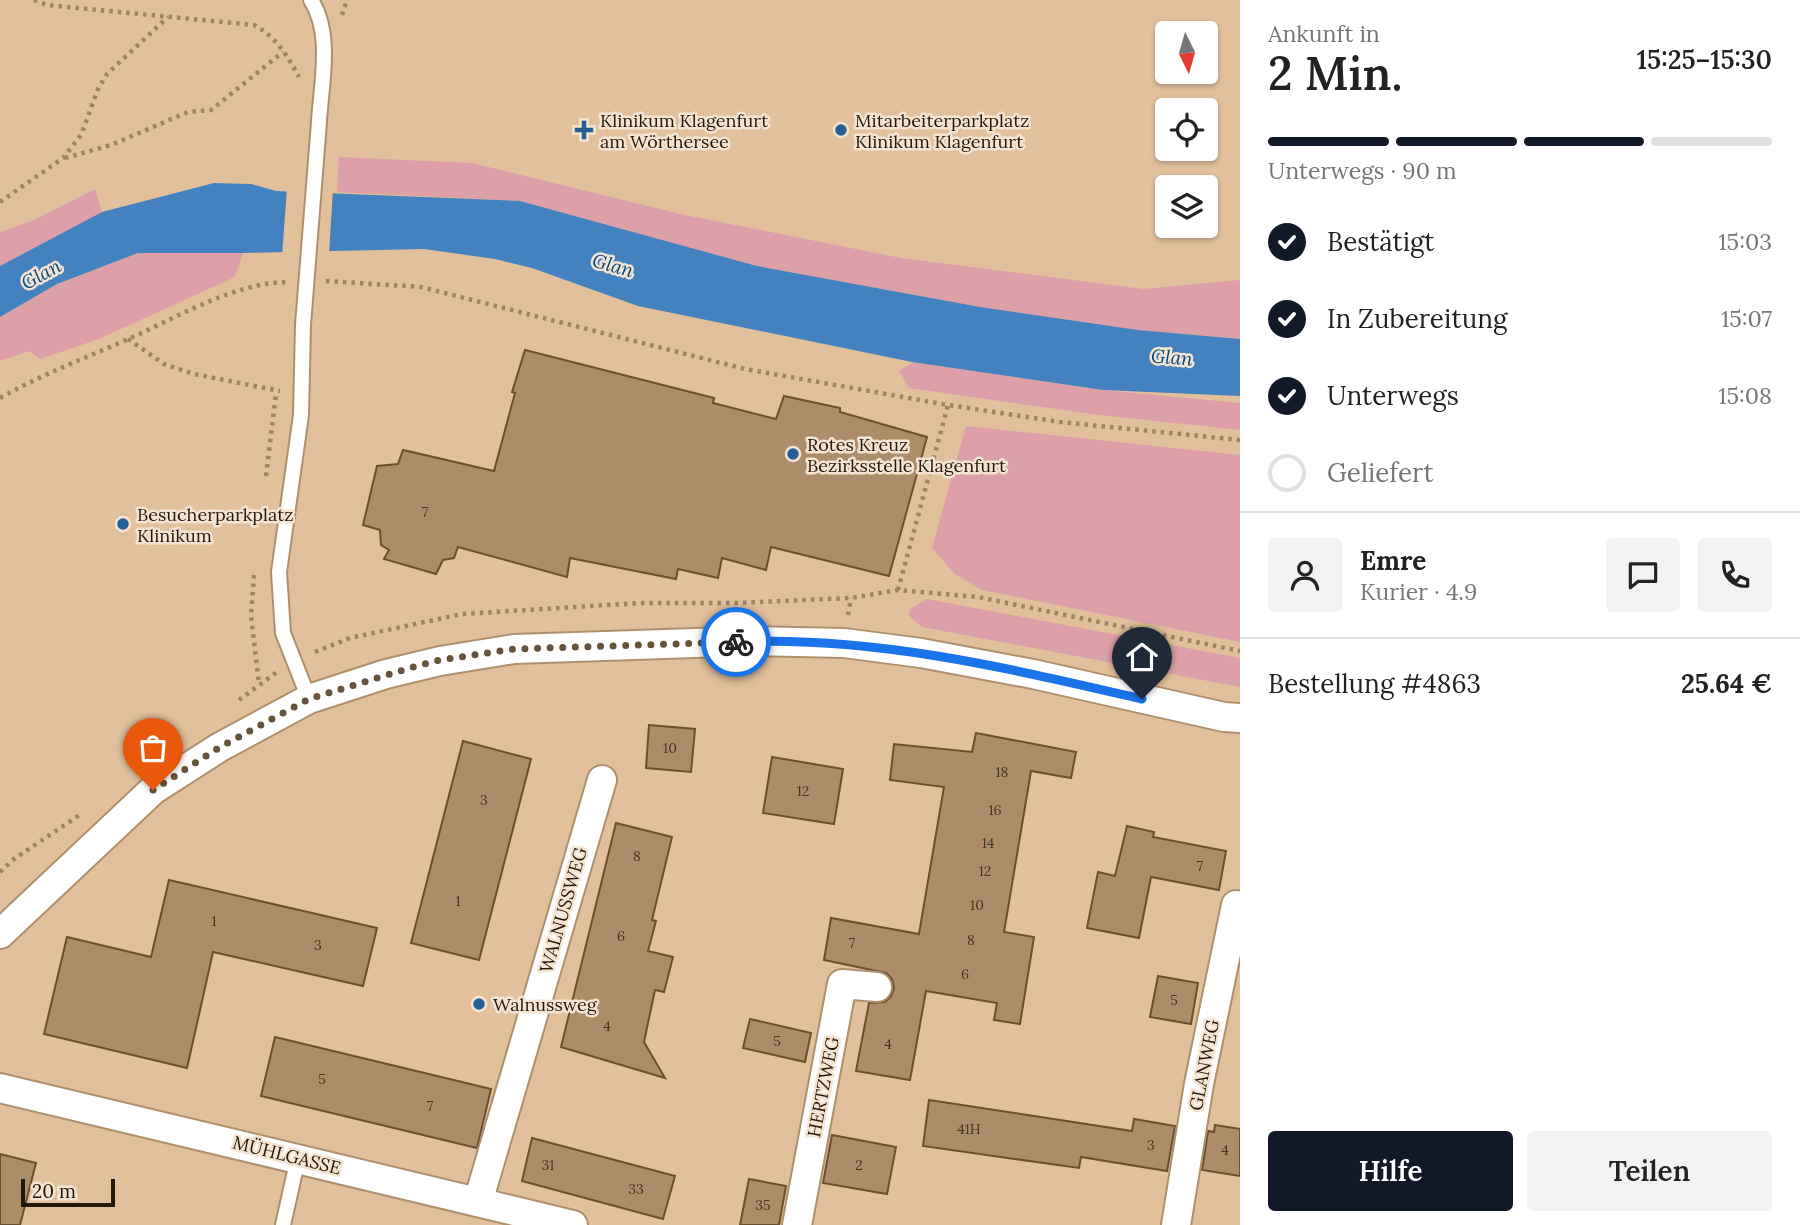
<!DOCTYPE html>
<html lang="de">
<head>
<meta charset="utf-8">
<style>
  body { margin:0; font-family:Lora,serif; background:#f2f2f2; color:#222; height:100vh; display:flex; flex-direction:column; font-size:26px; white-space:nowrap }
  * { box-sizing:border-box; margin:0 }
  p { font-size:23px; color:#767676 }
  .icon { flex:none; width:38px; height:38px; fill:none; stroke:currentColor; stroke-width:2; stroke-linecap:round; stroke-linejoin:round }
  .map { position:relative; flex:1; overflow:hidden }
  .panel { display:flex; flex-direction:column; background:#fff; width:560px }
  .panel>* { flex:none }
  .needle { width:46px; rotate:175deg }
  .tools { position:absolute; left:1155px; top:21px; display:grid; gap:14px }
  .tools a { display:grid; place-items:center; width:63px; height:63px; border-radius:7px; background:#fff; box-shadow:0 2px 5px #0004; font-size:35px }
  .scale { position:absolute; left:21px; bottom:18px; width:94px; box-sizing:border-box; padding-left:7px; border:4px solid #241809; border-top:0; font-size:19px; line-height:24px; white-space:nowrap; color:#241809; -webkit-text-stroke:5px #f5e4d1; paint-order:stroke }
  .pin { position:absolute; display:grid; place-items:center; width:60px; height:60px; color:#fff; margin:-72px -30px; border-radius:50% 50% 50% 0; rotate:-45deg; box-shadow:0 0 7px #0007 }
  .pin .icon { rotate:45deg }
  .courier { position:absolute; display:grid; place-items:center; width:70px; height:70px; margin:-35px; border:5px solid #1a73e8; border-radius:50%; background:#fff; color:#222; box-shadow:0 2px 9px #0007 }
  .summary em { font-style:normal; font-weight:600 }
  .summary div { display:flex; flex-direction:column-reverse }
  .summary { display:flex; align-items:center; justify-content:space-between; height:119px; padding:0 28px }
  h1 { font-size:46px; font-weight:600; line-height:52px }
  .bar { display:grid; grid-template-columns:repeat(4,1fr); gap:10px 7px; align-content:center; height:84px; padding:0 28px }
  .bar i { height:9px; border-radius:5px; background:#e0e0e0 }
  .bar .selected { background:#111827 }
  .bar p { grid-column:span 4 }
  .line { display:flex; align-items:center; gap:18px; padding:0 28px; border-top:2px solid #e0e0e0 }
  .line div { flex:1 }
  .round { display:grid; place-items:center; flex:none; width:74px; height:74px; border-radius:7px; background:#f2f2f2 }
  ol { padding:0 28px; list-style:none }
  li { display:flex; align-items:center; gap:21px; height:77px }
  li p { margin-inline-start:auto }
  li .icon { padding:7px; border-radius:50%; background:#111827; color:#fff; stroke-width:4 }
  li:last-child { color:#767676 }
  li i { width:38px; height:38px; border:4px solid #e0e0e0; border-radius:50% }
  .primary-button { display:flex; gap:14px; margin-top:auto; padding:14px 28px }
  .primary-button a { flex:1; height:80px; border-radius:7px; background:#111827; color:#fff; font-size:28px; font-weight:600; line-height:80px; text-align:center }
  .primary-button a+a { background:#f2f2f2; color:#222 }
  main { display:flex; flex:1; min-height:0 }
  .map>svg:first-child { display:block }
</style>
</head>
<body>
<main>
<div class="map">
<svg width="1240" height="1225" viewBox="0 0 1240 1225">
  <rect width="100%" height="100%" fill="#e1c09b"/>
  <g fill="#dda0a8">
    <polygon points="339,157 472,163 680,214 901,258 1144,289 1240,280 1240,339 1138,330 980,307 757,266 520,201 337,192"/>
    <polygon points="95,189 102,212 0,266 0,232 34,220"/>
    <polygon points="138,253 243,253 235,277 99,339 40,359 29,351 0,361 0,317 57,284"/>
    <polygon points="913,362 1103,390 1240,403 1240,430 1099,415 909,388 899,371"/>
    <polygon points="966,426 1240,455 1240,642 982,590 955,574 932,548"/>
    <polygon points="927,599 1240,658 1240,687 922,627 909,616 910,609"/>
  </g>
  <polygon fill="#4381bf" points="214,183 251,184 276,191 520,201 757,266 980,307 1138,330 1240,339 1240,396 1103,390 912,362 638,306 532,268 495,259 424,249 243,253 138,253 57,284 0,317 0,266 102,212"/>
  <polygon fill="#e1c09b" points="287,188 333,189 329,255 282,256"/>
  <g fill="#ad8d69" stroke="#6c4f2d" stroke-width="2">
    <polygon points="525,350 714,398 713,403 776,419 784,396 840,408 840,412 927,437 889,576 771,547 766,570 722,558 718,578 678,569 676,579 570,558 567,577 458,547 454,558 443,560 436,574 384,559 389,550 381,545 380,530 363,525 377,466 398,464 403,450 494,471 515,393 512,392"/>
    <polygon points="649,725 695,729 691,772 646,768"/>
    <polygon points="976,733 1076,752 1071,778 1031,771 1004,932 1034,937 1020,1024 994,1020 997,1003 926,991 910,1080 856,1071 869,1003 885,1002 891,996 894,988 892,979 886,973 824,960 831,918 919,934 944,787 890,780 894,744 972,752"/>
    <polygon points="463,741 531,759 479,960 411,943"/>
    <polygon points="772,757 843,769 834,824 763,813"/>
    <polygon points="616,823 672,837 652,920 656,921 648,951 673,957 664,992 655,990 644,1042 665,1078 561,1047"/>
    <polygon points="1127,826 1154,832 1153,837 1226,851 1219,890 1151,877 1139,938 1087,928 1098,872 1115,876"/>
    <polygon points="169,880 377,928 363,986 213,952 187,1068 44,1034 67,937 151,957"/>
    <polygon points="1158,976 1198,983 1191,1024 1150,1017"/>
    <polygon points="750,1019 811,1033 805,1062 743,1048"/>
    <polygon points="275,1037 491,1089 477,1148 261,1096"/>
    <polygon points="929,1100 1132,1131 1134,1119 1175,1126 1167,1171 1081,1157 1079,1168 923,1146"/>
    <polygon points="1215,1125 1240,1129 1240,1176 1202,1170 1208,1131 1214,1132"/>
    <polygon points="832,1135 896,1147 887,1194 823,1183"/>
    <polygon points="532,1138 675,1176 663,1219 522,1181"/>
    <polygon points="0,1154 36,1163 20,1225 0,1225"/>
    <polygon points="749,1179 786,1186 779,1225 740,1225"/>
  </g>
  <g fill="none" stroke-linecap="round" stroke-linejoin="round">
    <defs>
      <g id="service">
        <path d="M311 0C333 34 321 84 319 122"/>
        <polyline points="303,325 301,415 279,572 283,633 309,699"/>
        <polyline points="283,1225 298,1158"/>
      </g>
      <g id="minor">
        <polyline points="0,934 153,790 220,747 309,699 386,674 440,661 514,649 755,641 844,643 921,653 1033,674 1224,717 1240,718"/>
        <polyline points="0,1088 573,1225"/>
        <polyline points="478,1202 602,780"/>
        <polyline points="797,1225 842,984 877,987"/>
        <polyline points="1176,1225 1199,1084 1236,905"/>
      </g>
    </defs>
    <use href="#service" stroke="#af906c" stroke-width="18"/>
    <use href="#minor" stroke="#af906c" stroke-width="32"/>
    <g stroke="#9d8467" stroke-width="4.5" stroke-dasharray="3.5 5" stroke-linecap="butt">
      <path d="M34 0 47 5 254 25C276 36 288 57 299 77"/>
      <polyline points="342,15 347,0"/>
      <polyline points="65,158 111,145 188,112 211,110 283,52"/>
      <polyline points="0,202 63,158 81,135 98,89 107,74 168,17"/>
      <polyline points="326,281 421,287 745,369 948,405 1060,422 1240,440"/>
      <polyline points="128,339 164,364 194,374 280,391"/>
      <path d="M0 398C41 375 83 359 126 340 174 319 233 283 286 282"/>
      <polyline points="266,476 276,394"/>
      <polyline points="254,575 251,616 259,684"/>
      <polyline points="898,590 948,405"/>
      <polyline points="848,615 851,598"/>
      <polyline points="315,652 350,638 462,614 640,603 735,603 851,598 898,590 978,597 1240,651"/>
      <polyline points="239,700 277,672"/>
      <polyline points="0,872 14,859 81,814"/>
    </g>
    <use href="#service" stroke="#fff" stroke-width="14"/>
    <use href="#minor" stroke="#fff" stroke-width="28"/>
    <defs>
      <polyline id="service-bridge" points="303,325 319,122"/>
    </defs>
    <use href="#service-bridge" stroke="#af906c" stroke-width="18" stroke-linecap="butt"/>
    <use href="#service-bridge" stroke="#fff" stroke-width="14"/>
  </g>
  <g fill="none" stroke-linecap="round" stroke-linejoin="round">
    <polyline stroke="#66533c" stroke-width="7" stroke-dasharray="0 12.6" points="153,790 220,747 309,699 413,667 440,660 514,649 736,642"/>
    <path stroke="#1a73e8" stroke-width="9" d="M736 642C874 636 1008 668 1142 699"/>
  </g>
  <g fill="#255f96" stroke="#f5e4d1" stroke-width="2.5">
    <path d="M580.5 119.5h7v7h7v7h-7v7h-7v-7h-7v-7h7z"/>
    <circle cx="841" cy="130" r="7"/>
    <circle cx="793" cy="454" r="7"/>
    <circle cx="123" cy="524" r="7"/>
    <circle cx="479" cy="1004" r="7"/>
  </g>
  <g text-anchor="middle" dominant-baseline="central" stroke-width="5" stroke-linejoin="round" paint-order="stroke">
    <g font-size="14" fill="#463521">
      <text x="425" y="512">7</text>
      <text x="670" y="748">10</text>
      <text x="1002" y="772">18</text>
      <text x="803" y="791">12</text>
      <text x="484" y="800">3</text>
      <text x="995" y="810">16</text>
      <text x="988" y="843">14</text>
      <text x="637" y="856">8</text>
      <text x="1200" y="866">7</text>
      <text x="985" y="871">12</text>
      <text x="458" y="901">1</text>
      <text x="977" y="905">10</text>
      <text x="214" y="921">1</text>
      <text x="621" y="936">6</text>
      <text x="971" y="940">8</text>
      <text x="852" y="943">7</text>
      <text x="318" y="945">3</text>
      <text x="965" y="974">6</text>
      <text x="1174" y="1000">5</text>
      <text x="607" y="1026">4</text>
      <text x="777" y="1041">5</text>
      <text x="888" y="1044">4</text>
      <text x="322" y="1079">5</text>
      <text x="430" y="1106">7</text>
      <text x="969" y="1129">41H</text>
      <text x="1151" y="1145">3</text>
      <text x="1225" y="1150">4</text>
      <text x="548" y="1165">31</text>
      <text x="859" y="1165">2</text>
      <text x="636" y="1189">33</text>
      <text x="763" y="1205">35</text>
    </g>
    <g font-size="18" fill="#241809" stroke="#f5e4d1" text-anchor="start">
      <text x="600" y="120">Klinikum Klagenfurt<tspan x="600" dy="21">am Wörthersee</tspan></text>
      <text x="855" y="120">Mitarbeiterparkplatz<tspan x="855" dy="21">Klinikum Klagenfurt</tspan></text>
      <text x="807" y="444">Rotes Kreuz<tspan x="807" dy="21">Bezirksstelle Klagenfurt</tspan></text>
      <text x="137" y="514">Besucherparkplatz<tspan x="137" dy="21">Klinikum</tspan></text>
      <text x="493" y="1004">Walnussweg</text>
    </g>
    <g font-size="18" fill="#241809" stroke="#f5e4d1">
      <text transform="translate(563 910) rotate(-74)">WALNUSSWEG</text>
      <text transform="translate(1204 1065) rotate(-79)">GLANWEG</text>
      <text transform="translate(823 1087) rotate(-79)">HERTZWEG</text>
      <text transform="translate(287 1155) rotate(14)">MÜHLGASSE</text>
    </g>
    <g font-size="19" font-style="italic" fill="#004983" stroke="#f5e4d1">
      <text transform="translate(613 265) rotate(16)">Glan</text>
      <text transform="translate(41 274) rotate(-29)">Glan</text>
      <text transform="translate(1172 357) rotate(5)">Glan</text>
    </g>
  </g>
</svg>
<div class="tools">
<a><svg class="needle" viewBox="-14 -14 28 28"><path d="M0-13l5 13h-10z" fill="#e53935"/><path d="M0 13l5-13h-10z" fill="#767676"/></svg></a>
<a><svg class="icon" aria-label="locate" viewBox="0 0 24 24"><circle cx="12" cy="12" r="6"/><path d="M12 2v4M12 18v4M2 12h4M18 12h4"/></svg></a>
<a><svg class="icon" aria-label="layers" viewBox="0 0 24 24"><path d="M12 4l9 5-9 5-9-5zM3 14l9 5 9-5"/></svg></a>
</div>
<div class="scale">20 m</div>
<div class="pin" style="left:153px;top:790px;background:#ea580c"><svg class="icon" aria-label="bag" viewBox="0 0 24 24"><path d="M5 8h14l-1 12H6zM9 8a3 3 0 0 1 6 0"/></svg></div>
<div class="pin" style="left:1142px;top:699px;background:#1f2937"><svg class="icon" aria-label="home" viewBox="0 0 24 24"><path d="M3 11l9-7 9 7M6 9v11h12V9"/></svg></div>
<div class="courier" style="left:736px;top:642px"><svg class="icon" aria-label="bike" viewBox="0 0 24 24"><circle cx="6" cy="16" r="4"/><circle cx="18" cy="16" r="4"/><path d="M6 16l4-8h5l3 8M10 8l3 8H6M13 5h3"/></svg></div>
</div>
<section class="panel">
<div class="summary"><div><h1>2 Min.</h1><p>Ankunft in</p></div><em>15:25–15:30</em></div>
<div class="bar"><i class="selected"></i><i class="selected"></i><i class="selected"></i><i></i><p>Unterwegs · 90 m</p></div>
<ol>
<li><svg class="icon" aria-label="check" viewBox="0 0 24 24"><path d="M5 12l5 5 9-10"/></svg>Bestätigt<p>15:03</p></li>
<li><svg class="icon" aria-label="check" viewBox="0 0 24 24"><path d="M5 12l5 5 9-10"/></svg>In Zubereitung<p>15:07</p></li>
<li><svg class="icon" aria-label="check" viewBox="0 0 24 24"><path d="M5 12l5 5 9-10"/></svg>Unterwegs<p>15:08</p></li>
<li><i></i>Geliefert</li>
</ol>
<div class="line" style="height:126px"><a class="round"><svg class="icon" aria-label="person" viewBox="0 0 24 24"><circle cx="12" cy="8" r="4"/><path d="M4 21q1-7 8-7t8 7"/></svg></a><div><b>Emre</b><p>Kurier · 4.9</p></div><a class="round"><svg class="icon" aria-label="chat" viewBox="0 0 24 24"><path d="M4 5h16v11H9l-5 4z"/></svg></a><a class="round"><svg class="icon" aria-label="phone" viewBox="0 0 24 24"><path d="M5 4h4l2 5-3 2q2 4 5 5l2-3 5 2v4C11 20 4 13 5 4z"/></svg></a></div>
<div class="line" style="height:91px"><div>Bestellung #4863</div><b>25.64 €</b></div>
<div class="primary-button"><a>Hilfe</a><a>Teilen</a></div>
</section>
</main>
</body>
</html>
